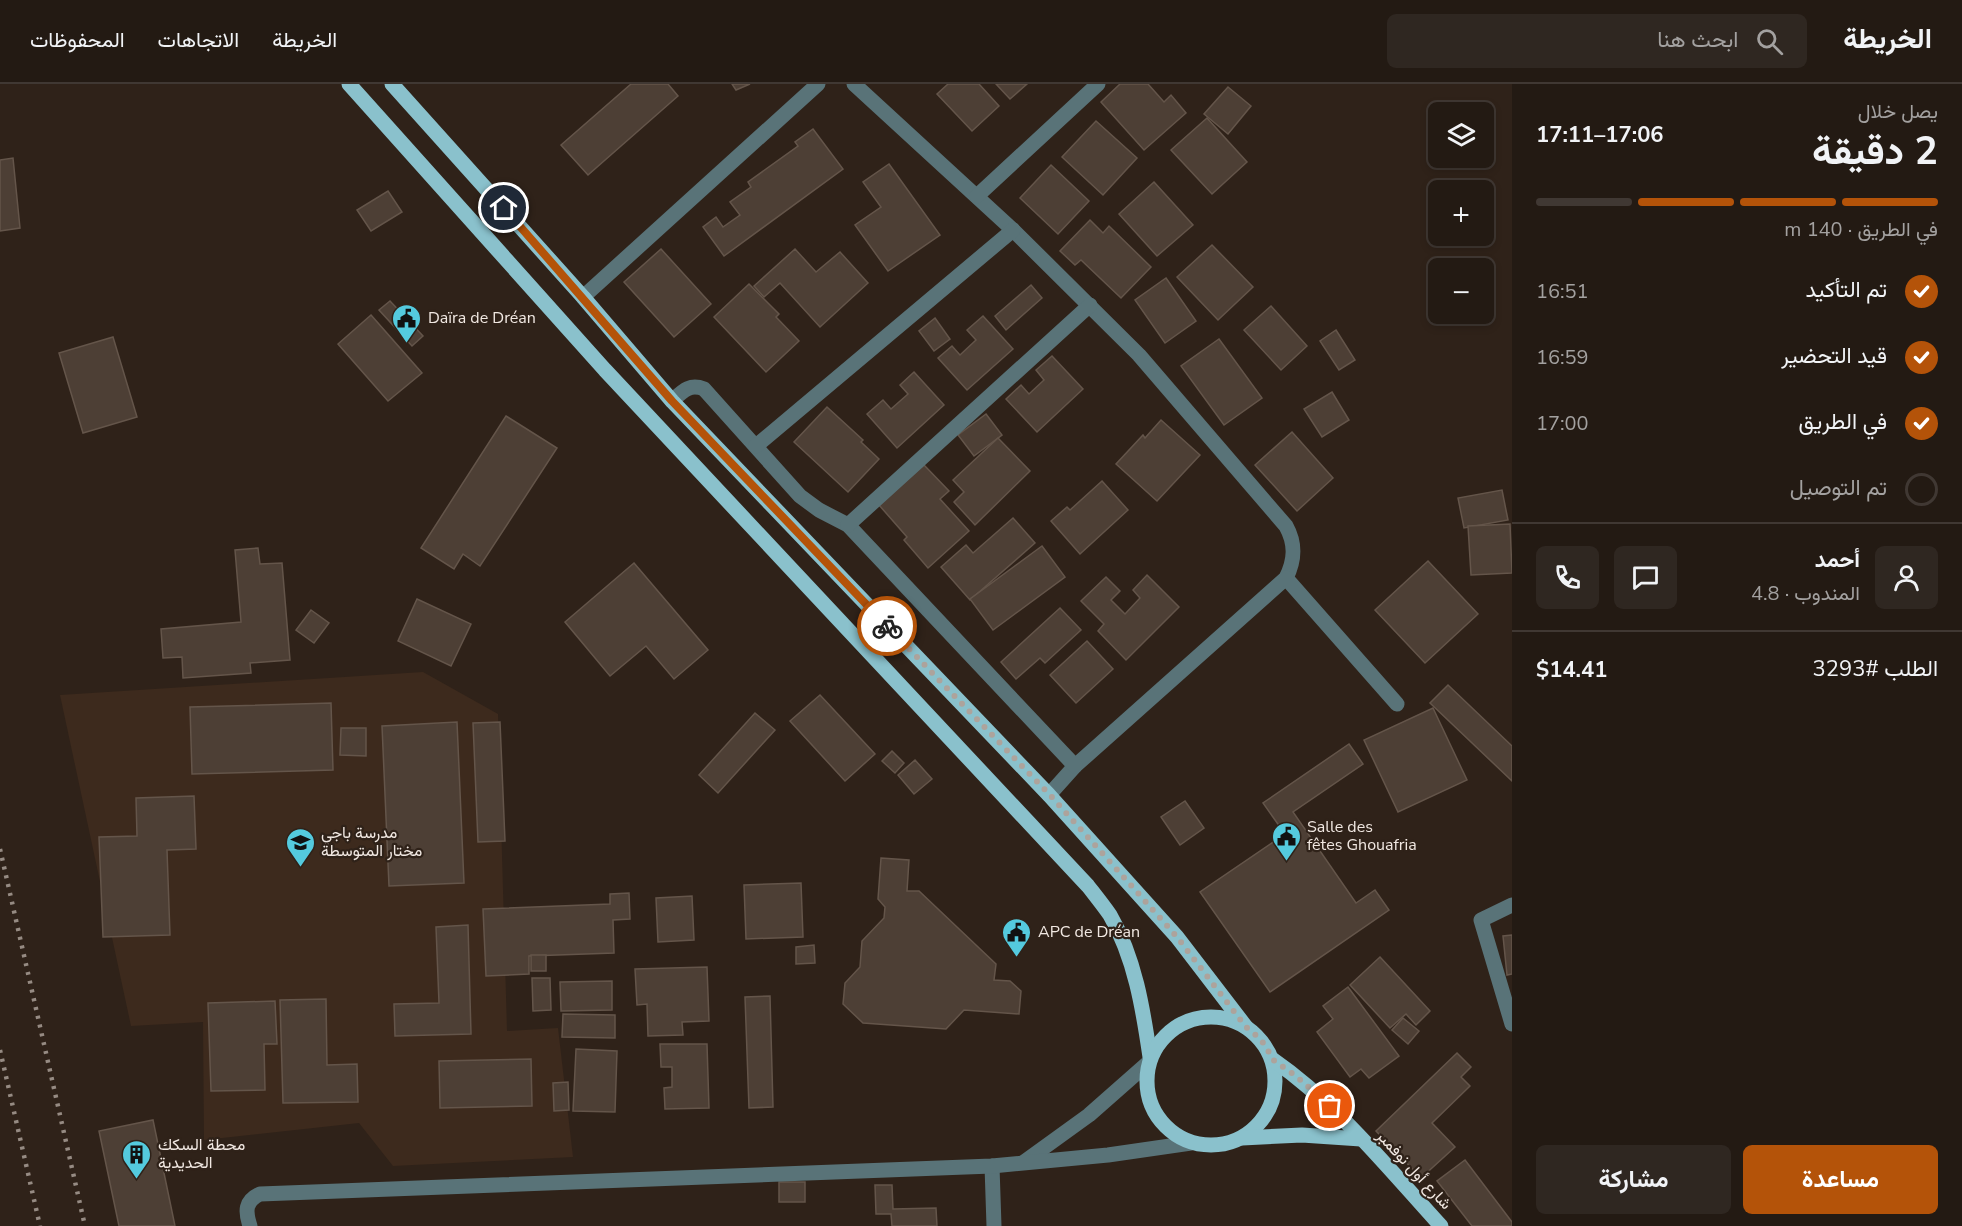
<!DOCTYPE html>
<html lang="ar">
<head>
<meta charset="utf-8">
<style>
  body { margin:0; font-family:"Nunito Sans",Vazirmatn,sans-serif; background:#2f2721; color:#f1f3f6; direction:rtl; height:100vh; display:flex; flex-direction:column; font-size:22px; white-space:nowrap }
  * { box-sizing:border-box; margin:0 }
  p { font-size:20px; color:#a3a1a0 }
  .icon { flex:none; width:33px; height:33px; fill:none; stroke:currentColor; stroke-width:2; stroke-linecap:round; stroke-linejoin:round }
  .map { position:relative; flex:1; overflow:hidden; direction:ltr }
  .drawer { display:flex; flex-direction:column; background:#231a13; width:450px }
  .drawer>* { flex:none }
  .controls { position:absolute; left:1428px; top:18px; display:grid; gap:12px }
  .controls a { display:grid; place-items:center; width:66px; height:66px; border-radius:9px; background:#231a13; box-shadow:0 3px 9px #0003,0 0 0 2px #403833; font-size:30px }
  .pin { position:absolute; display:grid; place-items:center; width:51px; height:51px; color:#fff; margin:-26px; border:3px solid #fff; border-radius:50%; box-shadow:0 2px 6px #0007 }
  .courier { position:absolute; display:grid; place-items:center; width:60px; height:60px; margin:-30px; border:4px solid #b45309; border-radius:50%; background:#fff; color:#222; box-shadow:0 2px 8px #0007 }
  .summary em { font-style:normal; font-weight:700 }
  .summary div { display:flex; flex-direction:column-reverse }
  .summary { display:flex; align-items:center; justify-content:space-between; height:102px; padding:0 24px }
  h1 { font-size:39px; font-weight:700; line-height:45px }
  .bar { display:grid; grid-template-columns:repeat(4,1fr); gap:9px 6px; align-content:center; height:72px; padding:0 24px }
  .bar i { height:8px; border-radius:4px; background:#403833 }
  .bar .selected { background:#b45309 }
  .bar p { grid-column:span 4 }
  .line { display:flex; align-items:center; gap:15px; padding:0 24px; border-top:2px solid #403833 }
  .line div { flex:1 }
  .round { display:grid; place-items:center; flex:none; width:63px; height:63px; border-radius:9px; background:#2f2721 }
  ol { padding:0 24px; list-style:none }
  li { display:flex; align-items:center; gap:18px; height:66px }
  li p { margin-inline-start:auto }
  li .icon { padding:6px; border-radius:50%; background:#b45309; color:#fff; stroke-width:4 }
  li:last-child { color:#a3a1a0 }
  li i { width:33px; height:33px; border:3px solid #403833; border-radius:50% }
  .cta { display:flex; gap:12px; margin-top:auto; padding:12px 24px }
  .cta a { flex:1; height:69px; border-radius:9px; background:#b45309; color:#fff; font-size:24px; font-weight:700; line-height:69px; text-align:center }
  .cta a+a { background:#2f2721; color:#f1f3f6 }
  header { display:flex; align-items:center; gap:36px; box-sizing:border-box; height:84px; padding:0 30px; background:#231a13; border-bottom:2px solid #403833 }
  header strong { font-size:28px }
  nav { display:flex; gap:33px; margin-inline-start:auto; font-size:21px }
  .search { width:420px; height:54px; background:#2f2721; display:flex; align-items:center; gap:15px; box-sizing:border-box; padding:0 21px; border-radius:9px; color:#a3a1a0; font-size:22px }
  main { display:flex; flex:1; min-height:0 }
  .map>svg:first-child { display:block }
</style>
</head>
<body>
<header>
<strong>الخريطة</strong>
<div class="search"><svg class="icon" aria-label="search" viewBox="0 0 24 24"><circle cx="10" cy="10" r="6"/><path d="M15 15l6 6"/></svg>ابحث هنا</div>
<nav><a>الخريطة</a><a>الاتجاهات</a><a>المحفوظات</a></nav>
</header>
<main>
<section class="drawer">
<div class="summary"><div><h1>2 دقيقة</h1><p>يصل خلال</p></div><em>17:06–17:11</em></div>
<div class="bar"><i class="selected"></i><i class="selected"></i><i class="selected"></i><i></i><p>في الطريق · 140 m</p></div>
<ol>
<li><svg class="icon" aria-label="check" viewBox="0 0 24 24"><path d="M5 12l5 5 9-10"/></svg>تم التأكيد<p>16:51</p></li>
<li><svg class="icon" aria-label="check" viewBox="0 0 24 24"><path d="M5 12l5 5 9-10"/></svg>قيد التحضير<p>16:59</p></li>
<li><svg class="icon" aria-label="check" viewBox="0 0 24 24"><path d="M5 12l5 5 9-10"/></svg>في الطريق<p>17:00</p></li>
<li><i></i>تم التوصيل</li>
</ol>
<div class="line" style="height:108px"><a class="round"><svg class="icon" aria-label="person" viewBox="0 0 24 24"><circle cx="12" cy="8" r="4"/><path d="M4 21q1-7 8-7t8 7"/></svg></a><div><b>أحمد</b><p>المندوب · 4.8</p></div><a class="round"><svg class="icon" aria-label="chat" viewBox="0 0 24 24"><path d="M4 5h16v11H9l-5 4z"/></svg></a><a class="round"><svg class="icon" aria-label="phone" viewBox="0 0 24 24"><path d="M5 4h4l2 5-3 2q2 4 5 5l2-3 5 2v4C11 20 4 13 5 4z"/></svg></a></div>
<div class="line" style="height:78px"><div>الطلب #3293</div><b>$14.41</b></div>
<div class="cta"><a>مساعدة</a><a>مشاركة</a></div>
</section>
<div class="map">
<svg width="1512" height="1142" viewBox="0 0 1512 1142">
  <rect width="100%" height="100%" fill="#2f2219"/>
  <polygon fill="#3d2a1d" points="423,588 498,630 507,947 558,944 573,1073 393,1082 359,1039 204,1056 203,938 131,942 60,611"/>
  <g fill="#4d3f35" stroke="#64554a" stroke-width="1.5">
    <polygon points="631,0 668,0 678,12 588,91 561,61"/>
    <polygon points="732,0 750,0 736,6"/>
    <polygon points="948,0 979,0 999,22 972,47 937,10"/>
    <polygon points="996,0 1027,0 1010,15"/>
    <polygon points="1120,0 1148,0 1164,18 1171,11 1186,29 1144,66 1101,18"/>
    <polygon points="1228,3 1251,22 1228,50 1204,30"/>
    <polygon points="1207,34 1247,78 1212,110 1171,66"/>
    <polygon points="1096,37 1137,74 1103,111 1062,73"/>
    <polygon points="813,45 843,85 724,172 703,143 716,133 723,143 740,131 730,118 751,103 748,98 798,62 795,58"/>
    <polygon points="13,74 20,144 0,147 0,76"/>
    <polygon points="889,80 940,151 888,187 855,141 881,123 863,98"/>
    <polygon points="1051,81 1089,117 1058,150 1020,114"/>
    <polygon points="1154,98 1193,141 1157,172 1119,130"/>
    <polygon points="388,107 402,128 371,147 357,126"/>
    <polygon points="1090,136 1103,149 1109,142 1151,183 1121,214 1081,176 1075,181 1060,167"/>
    <polygon points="1212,161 1253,203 1218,236 1177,193"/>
    <polygon points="661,165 711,220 674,253 624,198"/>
    <polygon points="795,165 816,188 840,168 868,199 820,243 780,199 764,213 754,202"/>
    <polygon points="1166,194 1196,237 1165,259 1135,216"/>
    <polygon points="749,200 779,230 776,233 799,257 766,288 714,233"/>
    <polygon points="1031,201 1042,214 1006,246 995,232"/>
    <polygon points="390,217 423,252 412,262 379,226"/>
    <polygon points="1271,222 1307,262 1281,286 1244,246"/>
    <polygon points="371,231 422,289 388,317 338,260"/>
    <polygon points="983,232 1013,265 967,306 938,274 952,262 960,271 976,256 967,246"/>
    <polygon points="935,234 950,255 934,267 919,247"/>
    <polygon points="1336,246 1355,276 1339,286 1320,257"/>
    <polygon points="113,253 137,333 83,349 59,269"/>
    <polygon points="1219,255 1262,314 1224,341 1181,282"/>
    <polygon points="1052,272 1083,305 1037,348 1006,315 1021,301 1029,310 1044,296 1036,286"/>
    <polygon points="914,288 944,321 897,364 867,330 883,316 891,325 908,310 900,301"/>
    <polygon points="1332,308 1349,336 1322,353 1304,325"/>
    <polygon points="827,323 863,356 861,358 879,375 848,408 794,358"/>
    <polygon points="986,330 1002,351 974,372 958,351"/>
    <polygon points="506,332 557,364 480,482 463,470 454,485 421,464"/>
    <polygon points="1161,336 1200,371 1157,417 1116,380 1143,351 1145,354"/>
    <polygon points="1292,348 1333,394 1297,427 1255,381"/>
    <polygon points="998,354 1030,387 975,441 954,418 964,408 953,396"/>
    <polygon points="924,381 949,407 940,415 969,447 928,484 904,456 907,453 879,421"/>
    <polygon points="1102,397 1128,426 1080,470 1051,437 1067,423 1070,426"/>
    <polygon points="1502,406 1508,436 1464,444 1458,414"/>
    <polygon points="1013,434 1035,459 970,516 941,483 966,461 973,469"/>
    <polygon points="1510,440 1512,489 1471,491 1468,442"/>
    <polygon points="1042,462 1065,493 993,546 970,515"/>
    <polygon points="258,464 260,480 282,479 290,576 250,579 251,589 183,594 182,573 163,574 161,545 241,538 235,466"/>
    <polygon points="1428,477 1478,530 1425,579 1375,526"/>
    <polygon points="634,479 708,566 674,595 646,562 610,592 565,538"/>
    <polygon points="1147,491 1179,523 1126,576 1098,547 1104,540 1081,517 1106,493 1120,507 1111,516 1125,530 1140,514 1133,506"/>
    <polygon points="417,515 471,540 451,582 398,557"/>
    <polygon points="1060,524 1081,546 1045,579 1040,574 1016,595 1001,578"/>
    <polygon points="311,526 329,539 314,559 296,546"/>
    <polygon points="1087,557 1113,585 1076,619 1050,591"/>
    <polygon points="1448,601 1512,662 1512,697 1430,619"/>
    <polygon points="820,611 875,670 845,697 790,637"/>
    <polygon points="331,619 333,686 192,690 190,623"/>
    <polygon points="1433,624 1467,696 1398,728 1364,656"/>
    <polygon points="755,629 775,646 718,709 699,691"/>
    <polygon points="457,638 464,799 389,802 382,642"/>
    <polygon points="500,638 505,757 478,758 473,639"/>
    <polygon points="341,644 366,644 366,672 340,671"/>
    <polygon points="1349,660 1363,680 1293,728 1356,819 1375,806 1389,826 1270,908 1200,808 1285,750 1263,719"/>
    <polygon points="892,667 904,679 895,689 882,677"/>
    <polygon points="915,676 932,695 914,710 898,691"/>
    <polygon points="194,712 196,765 167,766 170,851 103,853 99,753 137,752 136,714"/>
    <polygon points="1185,717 1204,744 1180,761 1161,733"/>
    <polygon points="881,774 909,776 907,807 919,807 996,880 994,896 1010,897 1021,907 1019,930 964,926 946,945 863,939 843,920 845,899 860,883 862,857 884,834 885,823 878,815"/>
    <polygon points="801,799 803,853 746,855 744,801"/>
    <polygon points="629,809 630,835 613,836 614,869 529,872 529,890 486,892 483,825 610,820 610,810"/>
    <polygon points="692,812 694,856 658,858 656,814"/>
    <polygon points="468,841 471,950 395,952 394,920 439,919 436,843"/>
    <polygon points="1512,851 1512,890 1507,891 1503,852"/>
    <polygon points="814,861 815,879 796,880 796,863"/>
    <rect x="531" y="871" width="15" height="16"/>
    <polygon points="1380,873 1430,927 1416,941 1406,930 1390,944 1350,901"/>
    <polygon points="707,883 709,937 682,938 683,951 648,952 647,920 637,921 635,885"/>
    <polygon points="532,894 550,894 551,926 533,927"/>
    <polygon points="612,897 612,926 561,927 560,898"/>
    <polygon points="1348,903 1399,972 1369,994 1361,985 1350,993 1317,948 1333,935 1323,922"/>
    <polygon points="770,912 773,1023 749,1024 745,913"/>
    <polygon points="326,915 327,981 357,980 358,1018 283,1019 280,916"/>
    <polygon points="275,917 277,960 264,960 265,1006 211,1007 208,919"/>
    <polygon points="563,930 615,931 615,954 562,953"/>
    <polygon points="1403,934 1419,947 1408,960 1392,946"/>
    <polygon points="660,960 707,960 709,1024 665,1025 664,1004 672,1003 672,983 661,983"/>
    <polygon points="576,965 617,967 615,1028 573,1027"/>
    <polygon points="1457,969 1471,983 1461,993 1470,1002 1432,1039 1455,1063 1421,1094 1376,1047"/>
    <polygon points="531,975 532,1022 440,1024 439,977"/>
    <polygon points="568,998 569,1026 554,1027 553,999"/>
    <polygon points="153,1036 175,1142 119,1142 99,1047"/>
    <polygon points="1465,1076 1512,1138 1512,1142 1472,1142 1437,1097"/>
    <rect x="779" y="1098" width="26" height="20"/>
    <polygon points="875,1101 892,1101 893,1125 936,1124 937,1142 892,1142 891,1130 876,1130"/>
  </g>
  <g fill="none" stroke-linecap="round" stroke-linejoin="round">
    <g stroke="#597378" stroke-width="15">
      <path d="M854 0 1013 146 1139 271 1286 442C1296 460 1295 476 1286 494L1075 682 1049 711"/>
      <polyline points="977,112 1098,0"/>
      <polyline points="583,213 818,0"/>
      <path d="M672 317C682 308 689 299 704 305L800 412 819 426 848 441 1075 682"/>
      <polyline points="756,362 1013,146"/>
      <polyline points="848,441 1090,221"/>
      <polyline points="1286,494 1397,620"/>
      <polyline points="1512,821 1481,836 1512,940"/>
      <polyline points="1024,1078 1089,1031 1148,979"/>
      <polyline points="992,1082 994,1142"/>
      <path d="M250 1142C245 1127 245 1117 260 1110L992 1082 1108 1071 1191 1059"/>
    </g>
    <g stroke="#8ac1cc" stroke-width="15">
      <path d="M349 0 605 286 1088 802C1095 811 1103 821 1110 831 1135 874 1143 925 1150 973"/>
      <polyline points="392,0 583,213 672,317 1049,711 1177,853 1246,943"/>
      <circle cx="1211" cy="997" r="64"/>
      <path d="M1272 975C1337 1020 1388 1084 1441 1142"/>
      <polyline points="1242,1054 1302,1051 1361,1055"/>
    </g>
    <g stroke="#968b83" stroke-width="4.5" stroke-dasharray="3 6" stroke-linecap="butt">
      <polyline points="0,765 85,1142"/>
      <polyline points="0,966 40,1142"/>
    </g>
  </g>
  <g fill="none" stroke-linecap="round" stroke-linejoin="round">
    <polyline stroke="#ada39c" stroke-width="6" stroke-dasharray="0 10.8" points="887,542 1050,711 1137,808 1177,853 1246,943 1257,952 1266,962 1272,975 1296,992 1330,1022"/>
    <polyline stroke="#b45309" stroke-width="8" points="504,124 672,317 887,542"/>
  </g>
  <defs>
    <symbol id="civic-pin" viewBox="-11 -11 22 30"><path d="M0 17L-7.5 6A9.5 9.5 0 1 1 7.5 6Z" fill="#54cade" stroke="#2f2219"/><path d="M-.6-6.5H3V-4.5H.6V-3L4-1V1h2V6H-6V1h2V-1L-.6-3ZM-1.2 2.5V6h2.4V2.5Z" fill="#111"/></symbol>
    <symbol id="school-pin" viewBox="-11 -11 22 30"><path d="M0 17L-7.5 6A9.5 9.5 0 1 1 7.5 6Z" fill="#54cade" stroke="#2f2219"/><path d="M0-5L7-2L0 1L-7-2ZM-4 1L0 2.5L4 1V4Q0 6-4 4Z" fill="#111"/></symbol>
    <symbol id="building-pin" viewBox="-11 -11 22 30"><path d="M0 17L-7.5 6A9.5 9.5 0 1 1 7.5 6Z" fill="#54cade" stroke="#2f2219"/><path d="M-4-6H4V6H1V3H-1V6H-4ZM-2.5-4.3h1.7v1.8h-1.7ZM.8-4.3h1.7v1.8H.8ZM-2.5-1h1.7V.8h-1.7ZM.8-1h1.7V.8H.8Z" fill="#111"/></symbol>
  </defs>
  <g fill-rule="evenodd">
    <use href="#civic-pin" x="390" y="218" width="33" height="45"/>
    <use href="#civic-pin" x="1270" y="736" width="33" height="45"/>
    <use href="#school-pin" x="284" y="742" width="33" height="45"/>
    <use href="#civic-pin" x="1000" y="832" width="33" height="45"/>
    <use href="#building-pin" x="120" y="1054" width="33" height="45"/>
  </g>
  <g text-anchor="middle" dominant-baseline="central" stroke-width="4.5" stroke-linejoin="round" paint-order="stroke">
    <g font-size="16" fill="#f1e8e2" stroke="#2f2219" text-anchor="start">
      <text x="428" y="234">Daïra de Dréan</text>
      <text x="1307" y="743">Salle des<tspan x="1307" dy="18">fêtes Ghouafria</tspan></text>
      <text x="321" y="749">مدرسة باجي<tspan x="321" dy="18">مختار المتوسطة</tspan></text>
      <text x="1038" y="848">APC de Dréan</text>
      <text x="158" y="1061">محطة السكك<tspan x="158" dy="18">الحديدية</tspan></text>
    </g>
    <g font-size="16" fill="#f1e8e2" stroke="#2f2219">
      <text transform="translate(1414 1086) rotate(47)">شارع أول نوفمبر</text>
    </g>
  </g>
</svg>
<div class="controls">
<a><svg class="icon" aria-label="layers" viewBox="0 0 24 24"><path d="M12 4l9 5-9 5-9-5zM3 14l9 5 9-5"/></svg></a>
<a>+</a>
<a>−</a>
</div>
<div class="pin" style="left:1330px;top:1022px;background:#ea580c"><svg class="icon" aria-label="bag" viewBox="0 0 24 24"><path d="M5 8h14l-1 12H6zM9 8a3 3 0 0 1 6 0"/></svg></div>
<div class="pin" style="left:504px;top:124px;background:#1f2937"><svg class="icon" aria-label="home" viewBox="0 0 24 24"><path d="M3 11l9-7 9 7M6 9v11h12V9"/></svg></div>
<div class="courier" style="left:887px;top:542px"><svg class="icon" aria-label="bike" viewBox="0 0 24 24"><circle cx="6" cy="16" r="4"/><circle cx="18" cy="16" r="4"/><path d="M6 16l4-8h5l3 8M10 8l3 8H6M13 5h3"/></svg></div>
</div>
</main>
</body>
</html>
